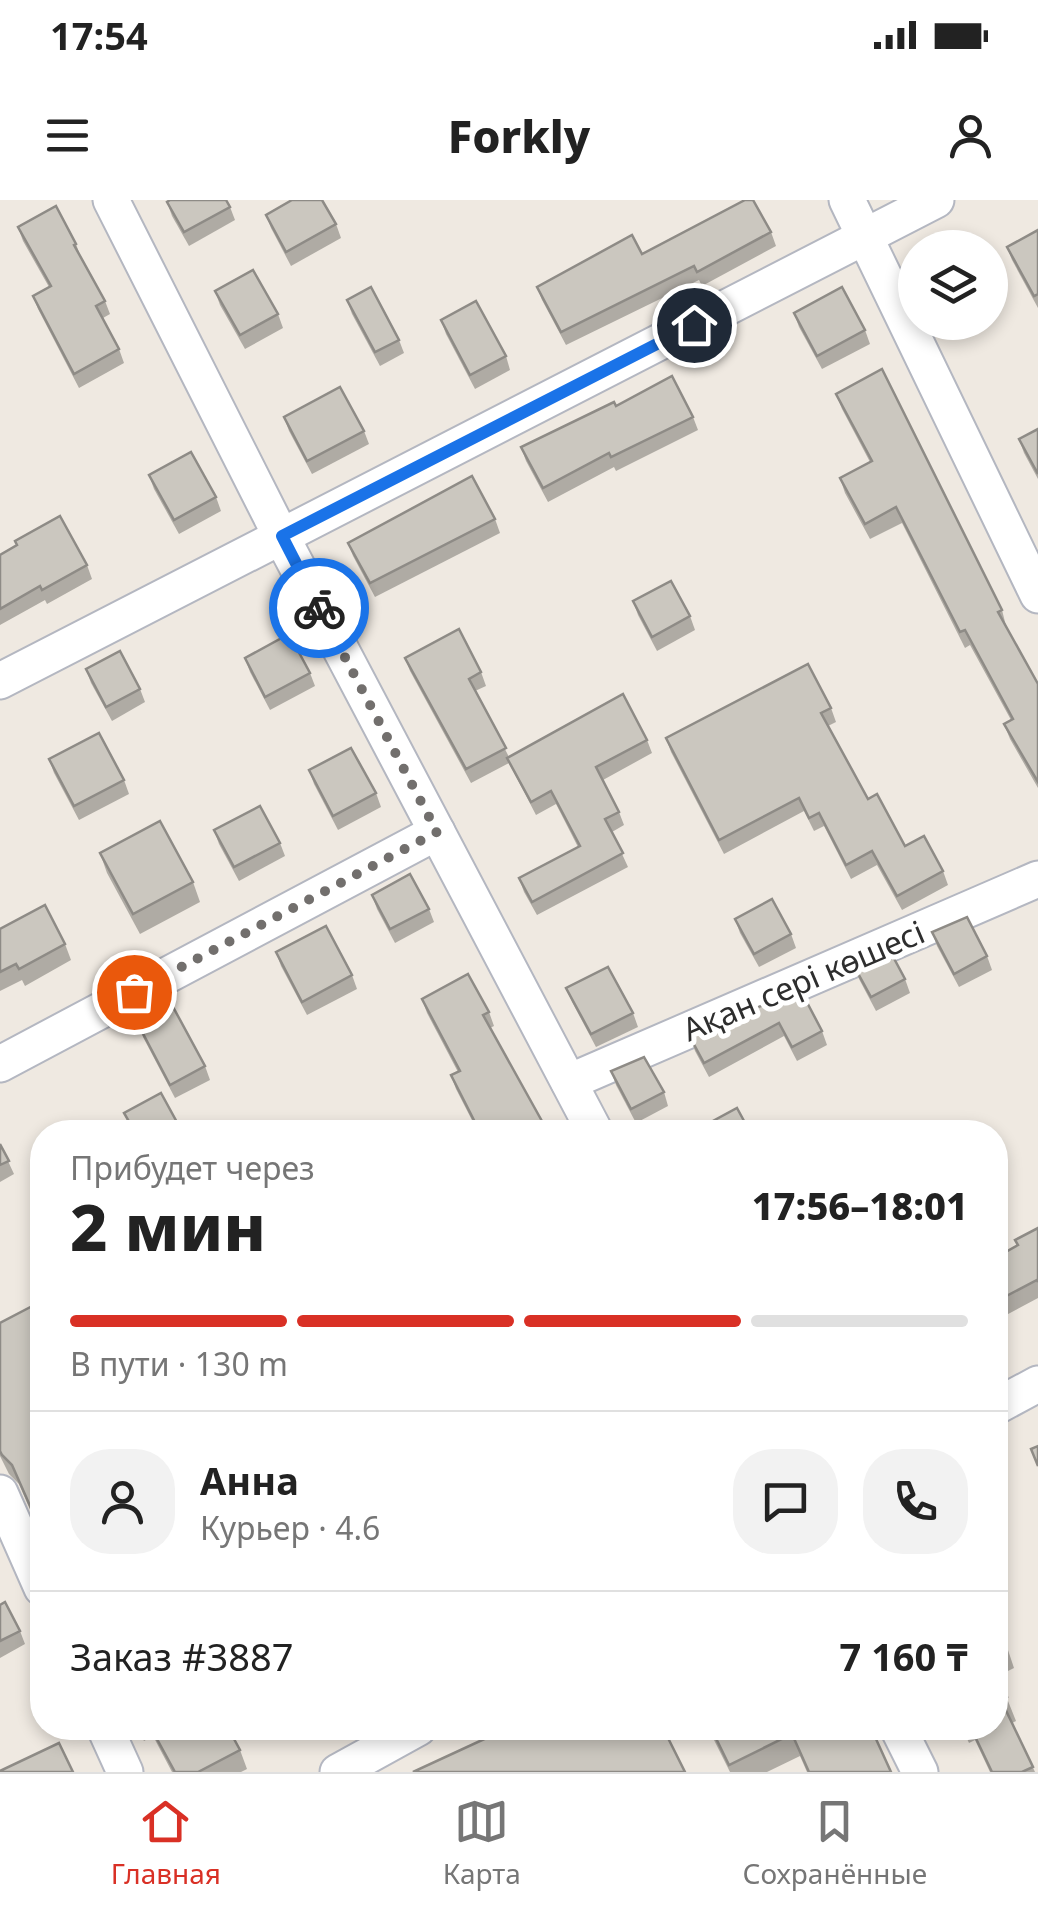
<!DOCTYPE html>
<html lang="ru">
<head>
<meta charset="utf-8">
<style>
  body { margin:0; font-family:"Noto Sans",sans-serif; background:#f2f2f2; color:#222; height:100vh; display:flex; flex-direction:column; font-size:38px; white-space:nowrap }
  * { box-sizing:border-box; margin:0 }
  p { font-size:32px; color:#767676 }
  .icon { flex:none; width:55px; height:55px; fill:none; stroke:currentColor; stroke-width:2; stroke-linecap:round; stroke-linejoin:round }
  .map { position:relative; flex:1; overflow:hidden }
  .panel { position:absolute; left:30px; top:920px; width:978px; height:620px; display:flex; flex-direction:column; background:#fff; border-radius:40px; box-shadow:0 5px 15px #0003 }
  .panel>* { flex:none }
  .fabs { position:absolute; left:898px; top:30px; display:grid; gap:20px }
  .fabs a { display:grid; place-items:center; width:110px; height:110px; border-radius:50%; background:#fff; box-shadow:0 5px 15px #0003; font-size:50px }
  .pin { position:absolute; display:grid; place-items:center; width:85px; height:85px; color:#fff; margin:-42px; border:5px solid #fff; border-radius:50%; box-shadow:0 2px 10px #0007 }
  .courier { position:absolute; display:grid; place-items:center; width:100px; height:100px; margin:-50px; border:8px solid #1a73e8; border-radius:50%; background:#fff; color:#222; box-shadow:0 2px 12px #0007 }
  .overview em { font-style:normal; font-weight:800 }
  .overview div { display:flex; flex-direction:column-reverse }
  .overview { display:flex; align-items:center; justify-content:space-between; height:170px; padding:0 40px }
  h1 { font-size:65px; font-weight:800; line-height:75px }
  .bar { display:grid; grid-template-columns:repeat(4,1fr); gap:15px 10px; align-content:center; height:120px; padding:0 40px }
  .bar i { height:12px; border-radius:8px; background:#e0e0e0 }
  .bar .selected { background:#d93025 }
  .bar p { grid-column:span 4 }
  .line { display:flex; align-items:center; gap:25px; padding:0 40px; border-top:2px solid #e0e0e0 }
  .line div { flex:1 }
  .round { display:grid; place-items:center; flex:none; width:105px; height:105px; border-radius:40px; background:#f2f2f2 }
  .status { display:flex; justify-content:space-between; align-items:center; height:70px; padding:0 50px; background:#fff; direction:ltr }
  .status svg { height:28px; fill:currentColor }
  header { display:flex; justify-content:space-between; align-items:center; height:130px; padding:0 40px; background:#fff; font-size:45px; font-weight:800 }
  .tabs { display:flex; justify-content:space-around; align-items:center; height:140px; border-top:2px solid #e0e0e0; background:#fff; font-size:28px; color:#767676 }
  .tabs a { display:grid; justify-items:center; gap:5px }
  .tabs .selected { color:#d93025 }
  .map>svg:first-child { display:block }
</style>
</head>
<body>
<div class="status"><b>17:54</b><svg viewBox="0 0 49 12"><path d="M0 12V9h3v3zM5 12V6h3v6zM10 12V3h3v9zM15 12V0h3v12zM26 1h20v11H26zM47 4h2v5h-2z"/></svg></div>
<header><svg class="icon" aria-label="menu" viewBox="0 0 24 24"><path d="M4 6h16M4 12h16M4 18h16"/></svg>Forkly<svg class="icon" aria-label="person" viewBox="0 0 24 24"><circle cx="12" cy="8" r="4"/><path d="M4 21q1-7 8-7t8 7"/></svg></header>
<div class="map">
<svg width="1038" height="1572" viewBox="0 0 1038 1572">
  <rect width="100%" height="100%" fill="#efe9e1"/>
  <g fill="none" stroke-linecap="round" stroke-linejoin="round">
    <defs>
      <g id="minor">
        <polyline points="111,0 281,336 595,932"/>
        <polyline points="847,0 1038,395"/>
        <polyline points="0,481 936,0"/>
        <polyline points="0,864 437,632"/>
        <polyline points="569,882 1038,679"/>
        <polyline points="995,1207 1038,1184"/>
        <polyline points="0,1293 42,1388"/>
        <polyline points="105,1528 125,1572"/>
        <polyline points="898,1528 920,1572"/>
        <polyline points="338,1572 418,1528"/>
      </g>
    </defs>
    <use href="#minor" stroke="#b4b7c1" stroke-width="39"/>
    <use href="#minor" stroke="#fff" stroke-width="35"/>
  </g>
  <g fill="#afaba4">
    <polygon points="167,2 230,7 235,20 189,46 172,16"/>
    <polygon points="266,15 336,24 341,38 291,66 271,28"/>
    <polygon points="18,27 76,44 81,58 105,101 110,114 103,118 119,149 124,163 79,188 38,109 33,96 49,87 23,41"/>
    <polygon points="1038,30 1038,108 1012,60 1007,47"/>
    <polygon points="771,32 776,46 702,86 699,80 566,145 542,100 537,87 642,54"/>
    <polygon points="215,91 278,114 283,128 245,149 220,105"/>
    <polygon points="347,100 399,140 404,153 380,166 352,114"/>
    <polygon points="794,113 865,130 870,144 822,169 799,127"/>
    <polygon points="441,120 506,156 510,170 475,189 446,134"/>
    <polygon points="836,194 1002,410 1006,426 1038,484 1038,588 1010,539 1004,524 1011,520 970,445 965,448 902,323 870,339 845,293 840,278 870,262 842,209"/>
    <polygon points="616,206 693,217 698,230 616,271 614,267 548,302 526,261 521,247"/>
    <polygon points="284,217 364,231 369,244 312,274 289,231"/>
    <polygon points="1038,229 1038,279 1024,253 1019,239"/>
    <polygon points="149,275 216,297 221,311 179,334 154,289"/>
    <polygon points="495,319 500,333 375,397 353,356 348,343"/>
    <polygon points="0,355 87,365 92,379 47,404 45,400 0,425"/>
    <polygon points="633,401 690,416 695,430 657,451 638,415"/>
    <polygon points="245,458 310,473 315,486 270,510 250,472"/>
    <polygon points="405,458 481,472 486,486 475,491 509,557 647,540 652,553 603,580 619,612 624,625 612,632 628,667 537,715 524,692 519,678 578,647 556,604 536,615 509,563 471,583 410,471"/>
    <polygon points="86,469 140,489 145,502 112,521 91,483"/>
    <polygon points="831,508 836,522 828,526 868,599 905,646 943,671 948,685 902,710 877,665 851,679 824,626 814,631 804,611 724,654 671,552 666,538"/>
    <polygon points="49,559 124,580 129,594 79,620 54,573"/>
    <polygon points="309,570 376,593 381,607 338,630 314,584"/>
    <polygon points="214,630 280,643 285,656 239,681 219,644"/>
    <polygon points="100,653 193,682 200,702 140,734 107,673"/>
    <polygon points="372,695 429,709 434,722 395,743 377,709"/>
    <polygon points="735,719 791,734 796,748 759,767 740,733"/>
    <polygon points="0,729 65,744 71,760 25,786 22,780 0,791"/>
    <polygon points="932,732 987,756 992,770 959,787 937,746"/>
    <polygon points="276,752 352,775 357,789 307,815 281,766"/>
    <polygon points="854,766 905,779 910,793 876,811 859,779"/>
    <polygon points="566,788 633,813 638,827 596,847 572,802"/>
    <polygon points="800,789 822,831 827,845 797,861 784,836 709,877 695,851 690,837"/>
    <polygon points="422,799 489,812 494,826 490,828 548,932 478,932 456,889 451,875 458,872 427,813"/>
    <polygon points="138,824 205,866 210,880 175,898 143,837"/>
    <polygon points="611,871 664,892 668,906 636,923 616,885"/>
    <polygon points="124,913 179,926 181,932 132,932"/>
    <polygon points="0,944 14,974 0,982"/>
    <polygon points="1038,1028 1038,1098 995,1121 995,1058 1017,1045 1015,1040"/>
    <polygon points="42,1101 42,1337 19,1284 9,1274 0,1256 0,1123"/>
    <polygon points="0,1405 20,1431 25,1444 0,1458"/>
    <polygon points="995,1424 1006,1444 1014,1468 998,1476 1016,1521 1012,1523 1035,1572 990,1572 975,1540 969,1543 962,1528 995,1528"/>
    <polygon points="136,1528 228,1528 240,1550 247,1569 241,1572 172,1572 153,1536 144,1541"/>
    <polygon points="514,1528 684,1528 667,1536 494,1537"/>
    <polygon points="708,1528 871,1528 891,1572 807,1572 800,1556 767,1572 730,1572"/>
  </g>
  <g fill="#cbc7bf" stroke="#8e8b86" stroke-width="2.5">
    <polygon points="170,0 226,0 230,7 184,32 167,2"/>
    <polygon points="292,0 322,0 336,24 286,52 266,15"/>
    <polygon points="745,0 753,0 771,32 697,72 694,66 561,132 537,87 632,35 642,54"/>
    <polygon points="56,6 76,44 74,45 105,101 96,106 119,149 74,174 33,96 51,86 18,27"/>
    <polygon points="1038,30 1038,94 1034,96 1007,47"/>
    <polygon points="253,70 278,114 240,135 215,91"/>
    <polygon points="371,87 399,140 375,152 347,100"/>
    <polygon points="842,87 865,130 817,156 794,113"/>
    <polygon points="476,101 506,156 470,175 441,120"/>
    <polygon points="882,169 1002,410 998,412 1038,484 1038,582 1004,524 1013,519 965,430 960,432 896,307 865,324 840,278 872,261 836,194"/>
    <polygon points="672,176 693,217 611,257 609,253 543,288 521,247 614,202 616,206"/>
    <polygon points="340,187 364,231 307,261 284,217"/>
    <polygon points="1038,229 1038,274 1019,239"/>
    <polygon points="191,252 216,297 174,320 149,275"/>
    <polygon points="472,276 495,319 370,383 348,343"/>
    <polygon points="60,316 87,365 42,390 40,386 0,409 0,355 17,345 15,341"/>
    <polygon points="671,381 690,416 652,437 633,401"/>
    <polygon points="459,429 481,472 469,479 506,548 466,569 405,458"/>
    <polygon points="289,434 310,473 265,497 245,458"/>
    <polygon points="120,451 140,489 106,507 86,469"/>
    <polygon points="808,464 831,508 821,513 868,599 877,594 905,646 924,636 943,671 897,696 872,651 846,665 819,613 809,618 799,598 719,640 666,538"/>
    <polygon points="623,494 647,540 596,567 619,612 605,619 623,653 532,702 519,678 580,646 551,591 531,602 507,558"/>
    <polygon points="99,533 124,580 74,606 49,559"/>
    <polygon points="351,548 376,593 333,616 309,570"/>
    <polygon points="260,606 280,643 234,667 214,630"/>
    <polygon points="160,621 193,682 133,714 100,653"/>
    <polygon points="410,674 429,709 390,729 372,695"/>
    <polygon points="772,699 791,734 754,754 735,719"/>
    <polygon points="45,705 65,744 19,769 16,764 0,772 0,729"/>
    <polygon points="967,717 987,756 954,774 932,732"/>
    <polygon points="326,726 352,775 302,802 276,752"/>
    <polygon points="890,751 905,779 871,797 854,766"/>
    <polygon points="608,767 633,813 591,834 566,788"/>
    <polygon points="468,774 489,812 483,815 548,932 480,932 451,875 460,871 422,799"/>
    <polygon points="800,789 822,831 792,847 779,823 704,863 690,837"/>
    <polygon points="172,805 205,866 170,885 138,824"/>
    <polygon points="644,857 664,892 631,909 611,871"/>
    <polygon points="161,893 179,926 166,932 135,932 124,913"/>
    <polygon points="737,908 750,932 702,932 700,928"/>
    <polygon points="0,944 9,961 0,965"/>
    <polygon points="42,959 42,979 34,963"/>
    <polygon points="1038,1028 1038,1082 1037,1080 995,1102 995,1058 1018,1045 1015,1040"/>
    <polygon points="42,1101 42,1333 12,1265 2,1255 0,1251 0,1123"/>
    <polygon points="1038,1246 1038,1266 1031,1249"/>
    <polygon points="5,1402 20,1431 0,1441 0,1405"/>
    <polygon points="995,1424 1006,1444 995,1449"/>
    <polygon points="995,1470 1007,1497 1001,1500 1033,1567 1022,1572 992,1572 971,1528 995,1528"/>
    <polygon points="151,1528 228,1528 240,1550 198,1572 175,1572"/>
    <polygon points="514,1528 663,1528 685,1572 413,1572 493,1535 494,1537"/>
    <polygon points="711,1528 871,1528 891,1572 809,1572 792,1534 729,1565"/>
    <polygon points="59,1543 73,1572 0,1572 0,1571"/>
  </g>
  <g fill="none" stroke-linecap="round" stroke-linejoin="round">
    <polyline stroke="#726f6d" stroke-width="10" stroke-dasharray="0 18" points="134,792 437,632 319,408"/>
    <polyline stroke="#1a73e8" stroke-width="12" points="319,408 282,336 694,125"/>
  </g>
  <g text-anchor="middle" dominant-baseline="central" stroke-width="10" stroke-linejoin="round" paint-order="stroke">
    <g font-size="32" fill="#2e2e2e" stroke="#fff">
      <text transform="translate(803 780) rotate(-23)">Ақан сері көшесі</text>
    </g>
  </g>
</svg>
<div class="fabs">
<a><svg class="icon" aria-label="layers" viewBox="0 0 24 24"><path d="M12 4l9 5-9 5-9-5zM3 14l9 5 9-5"/></svg></a>
</div>
<div class="pin" style="left:134px;top:792px;background:#ea580c"><svg class="icon" aria-label="bag" viewBox="0 0 24 24"><path d="M5 8h14l-1 12H6zM9 8a3 3 0 0 1 6 0"/></svg></div>
<div class="pin" style="left:694px;top:125px;background:#1f2937"><svg class="icon" aria-label="home" viewBox="0 0 24 24"><path d="M3 11l9-7 9 7M6 9v11h12V9"/></svg></div>
<div class="courier" style="left:319px;top:408px"><svg class="icon" aria-label="bike" viewBox="0 0 24 24"><circle cx="6" cy="16" r="4"/><circle cx="18" cy="16" r="4"/><path d="M6 16l4-8h5l3 8M10 8l3 8H6M13 5h3"/></svg></div>
<section class="panel">
<div class="overview"><div><h1>2 мин</h1><p>Прибудет через</p></div><em>17:56–18:01</em></div>
<div class="bar"><i class="selected"></i><i class="selected"></i><i class="selected"></i><i></i><p>В пути · 130 m</p></div>
<div class="line" style="height:180px"><a class="round"><svg class="icon" aria-label="person" viewBox="0 0 24 24"><circle cx="12" cy="8" r="4"/><path d="M4 21q1-7 8-7t8 7"/></svg></a><div><b>Анна</b><p>Курьер · 4.6</p></div><a class="round"><svg class="icon" aria-label="chat" viewBox="0 0 24 24"><path d="M4 5h16v11H9l-5 4z"/></svg></a><a class="round"><svg class="icon" aria-label="phone" viewBox="0 0 24 24"><path d="M5 4h4l2 5-3 2q2 4 5 5l2-3 5 2v4C11 20 4 13 5 4z"/></svg></a></div>
<div class="line" style="height:130px"><div>Заказ #3887</div><b>7 160 ₸</b></div>
</section>
</div>
<nav class="tabs">
<a class="selected"><svg class="icon" aria-label="home" viewBox="0 0 24 24"><path d="M3 11l9-7 9 7M6 9v11h12V9"/></svg>Главная</a>
<a><svg class="icon" aria-label="map" viewBox="0 0 24 24"><path d="M3 6l6-2 6 2 6-2v14l-6 2-6-2-6 2zM9 4v14M15 6v14"/></svg>Карта</a>
<a><svg class="icon" aria-label="saved" viewBox="0 0 24 24"><path d="M7 4h10v16l-5-4-5 4z"/></svg>Сохранённые</a>
</nav>
</body>
</html>
